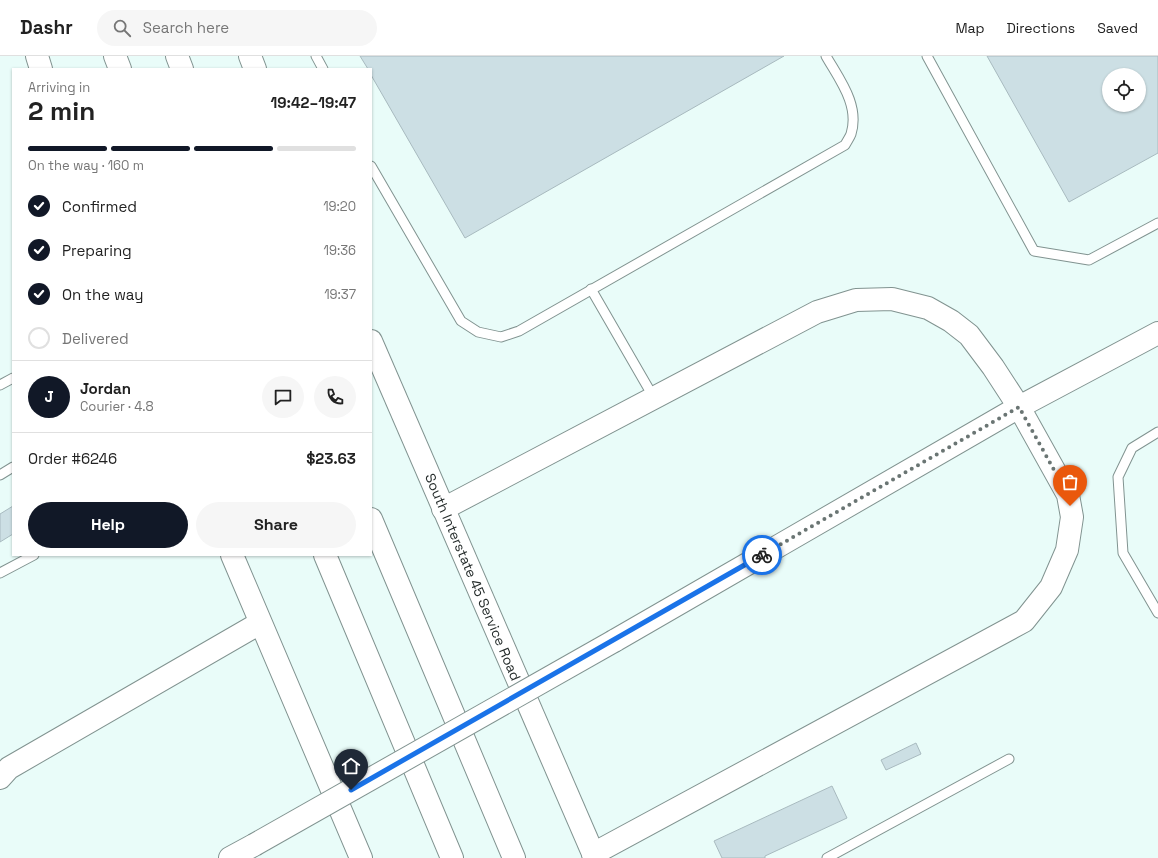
<!DOCTYPE html>
<html lang="en">
<head>
<meta charset="utf-8">
<style>
  body { margin:0; font-family:"Space Grotesk",sans-serif; background:#f6f6f6; color:#222; height:100vh; display:flex; flex-direction:column; font-size:15px; white-space:nowrap }
  * { box-sizing:border-box; margin:0 }
  p { font-size:13px; color:#767676 }
  .icon { flex:none; width:22px; height:22px; fill:none; stroke:currentColor; stroke-width:2; stroke-linecap:round; stroke-linejoin:round }
  .map { position:relative; flex:1; overflow:hidden }
  .sheet { position:absolute; left:12px; top:12px; width:360px; height:488px; display:flex; flex-direction:column; background:#fff; border-radius:0px; box-shadow:0 1px 3px #0004 }
  .sheet>* { flex:none }
  .controls { position:absolute; left:1102px; top:12px; display:grid; gap:8px }
  .controls a { display:grid; place-items:center; width:44px; height:44px; border-radius:50%; background:#fff; box-shadow:0 1px 3px #0004; font-size:20px }
  .pin { position:absolute; display:grid; place-items:center; width:34px; height:34px; color:#fff; margin:-41px -17px; border-radius:50% 50% 50% 0; rotate:-45deg; box-shadow:0 0 4px #0007 }
  .pin .icon { rotate:45deg }
  .courier { position:absolute; display:grid; place-items:center; width:40px; height:40px; margin:-20px; border:3px solid #1a73e8; border-radius:50%; background:#fff; color:#222; box-shadow:0 1px 5px #0007 }
  .summary em { font-style:normal; font-weight:600 }
  .summary div { display:flex; flex-direction:column-reverse }
  .summary { display:flex; align-items:center; justify-content:space-between; height:68px; padding:0 16px }
  h1 { font-size:26px; font-weight:600; line-height:30px }
  .bar { display:grid; grid-template-columns:repeat(4,1fr); gap:6px 4px; align-content:center; height:48px; padding:0 16px }
  .bar i { height:5px; border-radius:3px; background:#e0e0e0 }
  .bar .on { background:#111827 }
  .bar p { grid-column:span 4 }
  .line { display:flex; align-items:center; gap:10px; padding:0 16px; border-top:1px solid #e0e0e0 }
  .line div { flex:1 }
  .round { display:grid; place-items:center; flex:none; width:42px; height:42px; border-radius:21px; background:#f6f6f6 }
  ol { padding:0 16px; list-style:none }
  li { display:flex; align-items:center; gap:12px; height:44px }
  li p { margin-inline-start:auto }
  li .icon { padding:4px; border-radius:50%; background:#111827; color:#fff; stroke-width:4 }
  li:last-child { color:#767676 }
  li i { width:22px; height:22px; border:2px solid #e0e0e0; border-radius:50% }
  .cta { display:flex; gap:8px; margin-top:auto; padding:8px 16px }
  .cta a { flex:1; height:46px; border-radius:24px; background:#111827; color:#fff; font-size:16px; font-weight:600; line-height:46px; text-align:center }
  .cta a+a { background:#f6f6f6; color:#222 }
  header { display:flex; align-items:center; gap:24px; box-sizing:border-box; height:56px; padding:0 20px; background:#fff; border-bottom:1px solid #e0e0e0 }
  header strong { font-size:19px }
  nav { display:flex; gap:22px; margin-inline-start:auto; font-size:14px }
  .search { width:280px; height:36px; background:#f6f6f6; display:flex; align-items:center; gap:10px; box-sizing:border-box; padding:0 14px; border-radius:22px; color:#767676; font-size:15px }
  .map>svg:first-child { display:block }
</style>
</head>
<body>
<header>
<strong>Dashr</strong>
<div class="search"><svg class="icon" aria-label="search" viewBox="0 0 24 24"><circle cx="10" cy="10" r="6"/><path d="M15 15l6 6"/></svg>Search here</div>
<nav><a>Map</a><a>Directions</a><a>Saved</a></nav>
</header>
<div class="map">
<svg width="1158" height="802" viewBox="0 0 1158 802">
  <rect width="100%" height="100%" fill="#e9fcf9"/>
  <g fill="#ccdfe4" stroke="#a8babf" fill-rule="evenodd">
    <polygon points="360,0 784,0 465,182 371,19 371,13 368,13"/>
    <path d="M987 0H1158V97L1069 146ZM1109 19H1139V49H1109Z"/>
    <polygon points="13,450 13,478 0,486 0,458"/>
    <polygon points="916,687 921,698 886,714 881,704"/>
    <polygon points="832,730 847,762 765,800 765,802 722,802 714,785"/>
  </g>
  <g fill="none" stroke-linecap="round" stroke-linejoin="round">
    <defs>
      <g id="service">
        <polyline points="316,0 323,13"/>
        <polyline points="927,0 1034,195 1089,204 1158,167"/>
        <path d="M371 110 461 265 478 276 501 281 519 275 845 89C847 85 850 81 851 78 860 49 839 23 826 0"/>
        <polyline points="591,233 654,342"/>
        <polyline points="0,329 13,322"/>
        <polyline points="1158,376 1132,392 1118,421 1123,497 1158,557"/>
        <polyline points="0,419 13,411"/>
        <polyline points="0,517 34,499"/>
        <polyline points="827,802 1009,703"/>
      </g>
      <polyline id="tertiary" points="1019,351 1158,277"/>
      <g id="secondary">
        <polyline points="250,0 255,13"/>
        <polyline points="371,285 595,802"/>
        <polyline points="443,453 817,256 856,244 892,243 928,252 951,265 969,279 993,311 1019,351 1068,439 1072,461 1067,494 1051,531 1024,565 593,798"/>
        <polyline points="232,499 361,802"/>
        <polyline points="614,585 1019,351"/>
        <polyline points="0,722 9,712 260,567"/>
        <polyline points="230,802 254,789"/>
      </g>
      <g id="motorway">
        <polyline points="37,0 41,13"/>
        <polyline points="115,0 120,13"/>
        <polyline points="177,0 182,13"/>
        <polyline points="371,463 514,802"/>
        <polyline points="325,499 452,802"/>
      </g>
    </defs>
    <use href="#service" stroke="#819390" stroke-width="11"/>
    <use href="#tertiary" stroke="#819390" stroke-width="24"/>
    <use href="#secondary" stroke="#819390" stroke-width="24"/>
    <use href="#motorway" stroke="#819390" stroke-width="24"/>
    <use href="#service" stroke="#fff" stroke-width="9"/>
    <use href="#tertiary" stroke="#fff" stroke-width="22"/>
    <use href="#secondary" stroke="#fff" stroke-width="22"/>
    <use href="#motorway" stroke="#fff" stroke-width="22"/>
    <defs>
      <polyline id="secondary-bridge" points="254,789 614,585"/>
    </defs>
    <use href="#secondary-bridge" stroke="#819390" stroke-width="24" stroke-linecap="butt"/>
    <use href="#secondary-bridge" stroke="#fff" stroke-width="22"/>
  </g>
  <g fill="none" stroke-linecap="round" stroke-linejoin="round">
    <polyline stroke="#6a7573" stroke-width="4" stroke-dasharray="0 7.2" points="762,499 1019,351 1068,439 1070,450"/>
    <polyline stroke="#1a73e8" stroke-width="5" points="351,734 762,499"/>
  </g>
  <g text-anchor="middle" dominant-baseline="central" stroke-width="3" stroke-linejoin="round" paint-order="stroke">
    <g font-size="14" fill="#252c2b" stroke="#fff">
      <text transform="translate(473 521) rotate(67)">South Interstate 45 Service Road</text>
    </g>
  </g>
</svg>
<div class="controls">
<a><svg class="icon" aria-label="locate" viewBox="0 0 24 24"><circle cx="12" cy="12" r="6"/><path d="M12 2v4M12 18v4M2 12h4M18 12h4"/></svg></a>
</div>
<div class="pin" style="left:1070px;top:450px;background:#ea580c"><svg class="icon" aria-label="bag" viewBox="0 0 24 24"><path d="M5 8h14l-1 12H6zM9 8a3 3 0 0 1 6 0"/></svg></div>
<div class="pin" style="left:351px;top:734px;background:#1f2937"><svg class="icon" aria-label="home" viewBox="0 0 24 24"><path d="M3 11l9-7 9 7M6 9v11h12V9"/></svg></div>
<div class="courier" style="left:762px;top:499px"><svg class="icon" aria-label="bike" viewBox="0 0 24 24"><circle cx="6" cy="16" r="4"/><circle cx="18" cy="16" r="4"/><path d="M6 16l4-8h5l3 8M10 8l3 8H6M13 5h3"/></svg></div>
<section class="sheet">
<div class="summary"><div><h1>2 min</h1><p>Arriving in</p></div><em>19:42–19:47</em></div>
<div class="bar"><i class="on"></i><i class="on"></i><i class="on"></i><i></i><p>On the way · 160 m</p></div>
<ol>
<li><svg class="icon" aria-label="check" viewBox="0 0 24 24"><path d="M5 12l5 5 9-10"/></svg>Confirmed<p>19:20</p></li>
<li><svg class="icon" aria-label="check" viewBox="0 0 24 24"><path d="M5 12l5 5 9-10"/></svg>Preparing<p>19:36</p></li>
<li><svg class="icon" aria-label="check" viewBox="0 0 24 24"><path d="M5 12l5 5 9-10"/></svg>On the way<p>19:37</p></li>
<li><i></i>Delivered</li>
</ol>
<div class="line" style="height:72px"><b class="round" style="background:#111827;color:#fff">J</b><div><b>Jordan</b><p>Courier · 4.8</p></div><a class="round"><svg class="icon" aria-label="chat" viewBox="0 0 24 24"><path d="M4 5h16v11H9l-5 4z"/></svg></a><a class="round"><svg class="icon" aria-label="phone" viewBox="0 0 24 24"><path d="M5 4h4l2 5-3 2q2 4 5 5l2-3 5 2v4C11 20 4 13 5 4z"/></svg></a></div>
<div class="line" style="height:52px"><div>Order #6246</div><b>$23.63</b></div>
<div class="cta"><a>Help</a><a>Share</a></div>
</section>
</div>
</body>
</html>
